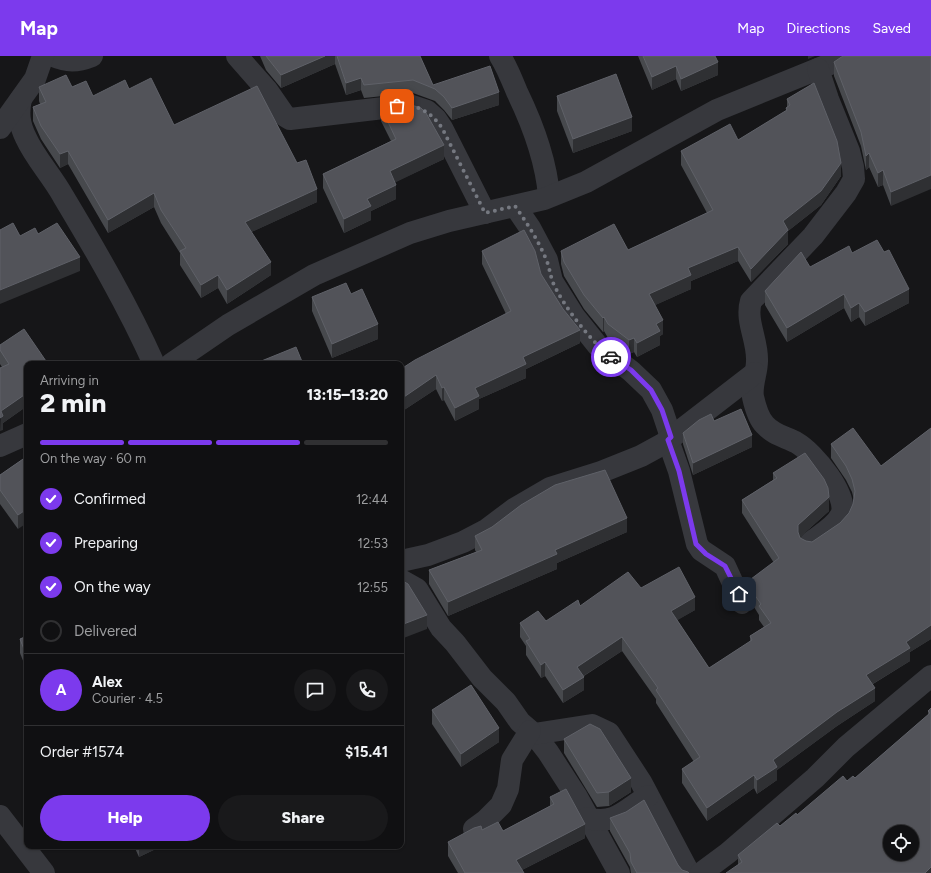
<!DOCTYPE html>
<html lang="en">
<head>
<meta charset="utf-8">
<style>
  body { margin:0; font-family:Figtree,sans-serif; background:#19191b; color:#f1f3f6; height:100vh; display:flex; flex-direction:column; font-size:15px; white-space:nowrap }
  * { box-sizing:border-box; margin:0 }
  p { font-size:13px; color:#9c9d9f }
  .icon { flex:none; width:22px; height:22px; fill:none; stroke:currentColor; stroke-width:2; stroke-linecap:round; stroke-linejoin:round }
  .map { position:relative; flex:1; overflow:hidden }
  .panel { position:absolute; left:24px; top:305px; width:380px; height:488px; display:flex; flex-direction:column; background:#101012; border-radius:8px; box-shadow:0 1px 3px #0004,0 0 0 1px #303032 }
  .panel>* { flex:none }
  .fabs { position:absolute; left:883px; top:769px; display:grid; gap:8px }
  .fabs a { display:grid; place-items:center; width:36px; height:36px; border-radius:50%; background:#101012; box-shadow:0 1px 3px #0004,0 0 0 1px #303032; font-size:20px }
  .pin { position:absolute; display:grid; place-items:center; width:34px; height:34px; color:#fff; margin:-17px; border-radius:8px; box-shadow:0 2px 6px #0006 }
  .courier { position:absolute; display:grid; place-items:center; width:40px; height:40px; margin:-20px; border:3px solid #7c3aed; border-radius:50%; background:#fff; color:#222; box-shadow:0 1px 5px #0007 }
  .overview em { font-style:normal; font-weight:800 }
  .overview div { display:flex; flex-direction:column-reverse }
  .overview { display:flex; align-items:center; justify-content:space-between; height:68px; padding:0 16px }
  h1 { font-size:26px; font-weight:800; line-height:30px }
  .bar { display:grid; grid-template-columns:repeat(4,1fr); gap:6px 4px; align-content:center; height:48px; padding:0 16px }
  .bar i { height:5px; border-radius:3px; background:#303032 }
  .bar .active { background:#7c3aed }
  .bar p { grid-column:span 4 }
  .line { display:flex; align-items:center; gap:10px; padding:0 16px; border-top:1px solid #303032 }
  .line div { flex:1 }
  .round { display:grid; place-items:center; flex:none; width:42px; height:42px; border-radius:21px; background:#19191b }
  ol { padding:0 16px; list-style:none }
  li { display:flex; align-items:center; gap:12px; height:44px }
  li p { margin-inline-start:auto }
  li .icon { padding:4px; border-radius:50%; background:#7c3aed; color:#fff; stroke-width:4 }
  li:last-child { color:#9c9d9f }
  li i { width:22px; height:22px; border:2px solid #303032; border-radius:50% }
  .primary-button { display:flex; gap:8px; margin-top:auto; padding:8px 16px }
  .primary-button a { flex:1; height:46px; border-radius:24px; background:#7c3aed; color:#fff; font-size:16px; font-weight:800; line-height:46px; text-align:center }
  .primary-button a+a { background:#19191b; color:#f1f3f6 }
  header { display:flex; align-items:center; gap:24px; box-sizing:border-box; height:56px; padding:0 20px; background:#7c3aed; color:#fff }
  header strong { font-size:19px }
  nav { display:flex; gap:22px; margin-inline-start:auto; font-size:14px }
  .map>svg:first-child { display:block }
</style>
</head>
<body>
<header>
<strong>Map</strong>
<nav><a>Map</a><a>Directions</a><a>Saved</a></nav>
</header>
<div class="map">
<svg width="931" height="817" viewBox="0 0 931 817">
  <rect width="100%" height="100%" fill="#161618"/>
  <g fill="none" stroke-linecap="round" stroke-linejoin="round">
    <g stroke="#37383d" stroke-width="22">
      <path d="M53 0C67 6 77 6 92 0"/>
      <polyline points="237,0 267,34 285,60 290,63 409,49 427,55 436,63 442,72 485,157"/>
      <path d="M500 0C507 11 512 24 517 36 533 69 546 103 549 140"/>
      <path d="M21 43C18 57 19 68 26 82 35 102 52 120 63 140 96 195 128 250 154 308"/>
      <polyline points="0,72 35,23 43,0"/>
      <polyline points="515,150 530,172 547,204 552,225 574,260 598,290 631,315 651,334 662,354 671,381"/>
      <polyline points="171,308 228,269 314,219 410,177 449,165 544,143 586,126 717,54 830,8 844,0"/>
      <polyline points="668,384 679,415 697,488 701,494 725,510 742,547"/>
      <polyline points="0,390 27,378"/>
      <path d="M810 487C820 479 835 471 841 459 850 440 813 396 797 387 786 381 774 379 765 369 759 363 755 350 753 341 751 329 757 317 757 305 758 284 745 265 751 245L813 180 846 137 854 123 853 111 849 95 828 43 818 13"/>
      <polyline points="401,505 428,499 463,486 486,474 514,453 550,432 601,416 641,400 663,388 755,317"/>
      <polyline points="401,524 417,533 441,572 455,587 482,622 506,646 520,666 534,678 548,696 577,741 619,817"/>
      <polyline points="534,678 592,669 609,677 641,726 689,817"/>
      <polyline points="0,760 44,817"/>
      <path d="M587 762C615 770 626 753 648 740"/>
      <polyline points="474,773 485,765 501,749 508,733 512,704 530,675"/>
      <polyline points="701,817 728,797 815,722 846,691 931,620"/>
    </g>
  </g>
  <g fill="#47494d">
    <polygon points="260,0 420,0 433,29 499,49 452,64 444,54 435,45 413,37 364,42 361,34 346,39 335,8 281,32 266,14"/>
    <polygon points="638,0 715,0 718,19 681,35 676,23 652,34"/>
    <polygon points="931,0 891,150 883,129 878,131 869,111 866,114 861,90 834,20 834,6"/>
    <polygon points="39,31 72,31 93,40 129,33 174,69 317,146 251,176 271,219 227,248 218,232 201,242 180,209 180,197 161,167 154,151 108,177 68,108 60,112 41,83 33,65 33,51 40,48 39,45"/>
    <polygon points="557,40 632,75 573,97 557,55"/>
    <polygon points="787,43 841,120 821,149 788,175 788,188 751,226 738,205 691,225 691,233 655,249 663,278 660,280 660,289 637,301 634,296 629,298 608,282 604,275 603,276 584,253 564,220 561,208 561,195 628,194 707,157 681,109 681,95 738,84 786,55 786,52 787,51"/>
    <polygon points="381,51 444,103 395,126 396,143 371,155 371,164 344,177 323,132 323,118 391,85 381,65"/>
    <polygon points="482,195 541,218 580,287 526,313 526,322 479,343 479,353 455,365 444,344 442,345 436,333 401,356 401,313 506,258 482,208"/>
    <polygon points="852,197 909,247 865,270 859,261 851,266 844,252 787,286 765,249 765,235"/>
    <polygon points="351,238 378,283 332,302 312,255 312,241"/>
    <polygon points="0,289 27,308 27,350 3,367 3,374 2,311 0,308"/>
    <polygon points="714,365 752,391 693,419 683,388 683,377"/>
    <polygon points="931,372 931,583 910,596 910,605 873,628 875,645 837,670 777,714 777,724 757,738 754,732 707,765 682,727 682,713 694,706 656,647 656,643 622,595 584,620 584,634 563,647 545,620 541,622 526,599 526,590 520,581 520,567 546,565 580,550 641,532 695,554 677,564 709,612 750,586 750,580 764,571 759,564 759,559 754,551 753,542 751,536 751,523 774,507 742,457 742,444 773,424 773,417 829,455 800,481 806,485 812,486 840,467 849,457 853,448 854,444 852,436 846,424 831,402 831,388 881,410"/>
    <polygon points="26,401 18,473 0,448 0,419"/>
    <polygon points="627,476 557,507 557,513 448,560 429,528 429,514 476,496 475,494 475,480"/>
    <polygon points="27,580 27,615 20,597 20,583"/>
    <polygon points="931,652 931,817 738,809 738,799 780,770 797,759 847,725 855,722 928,659 928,655"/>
    <polygon points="432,654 499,686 461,711 432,668"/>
    <polygon points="564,683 631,736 609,750 597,751 564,697"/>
    <polygon points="550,741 585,782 522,814 524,817 458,817 448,800 448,786 482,774 503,775 550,750"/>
    <polygon points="610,762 678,809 682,814 689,817 631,817 630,811 610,775"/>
    <polygon points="134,790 162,790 139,801"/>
  </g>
  <g fill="#2f3033">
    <polygon points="325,0 335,0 335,8 281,32 281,19"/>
    <polygon points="808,0 815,0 808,3"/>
    <polygon points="718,6 718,19 681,35 681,23"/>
    <polygon points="676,10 676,23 652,34 652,21"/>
    <polygon points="361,22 361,34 346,39 346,27"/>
    <polygon points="499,36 499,49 452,64 452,52"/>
    <polygon points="632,61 632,75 573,97 573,83"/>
    <polygon points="444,89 444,103 390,129 390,115"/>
    <polygon points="68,95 68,108 60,112 60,98"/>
    <polygon points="869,97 869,111 866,114 866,100"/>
    <polygon points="841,107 841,120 821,149 788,175 788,188 751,226 751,213 783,165"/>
    <polygon points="883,114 883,129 878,131 878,117"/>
    <polygon points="931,119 931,133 891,150 891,136"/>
    <polygon points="396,129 396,143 371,155 371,164 344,177 344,163 367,143"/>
    <polygon points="317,133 317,146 245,179 245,166"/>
    <polygon points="154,137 154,151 108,177 108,164"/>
    <polygon points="738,191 738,205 691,225 691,233 649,252 649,238 688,212"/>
    <polygon points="80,201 80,215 0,248 0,234"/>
    <polygon points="271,206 271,219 227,248 227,234"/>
    <polygon points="218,219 218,232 201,242 201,229"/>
    <polygon points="909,233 909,247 865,270 865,256"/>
    <polygon points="844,238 844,252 787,286 787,272"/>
    <polygon points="859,247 859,261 851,266 851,252"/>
    <polygon points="604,261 604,275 603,276 603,262"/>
    <polygon points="663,264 663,278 660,280 660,289 637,301 637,287 656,268"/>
    <polygon points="378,268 378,283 332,302 332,288"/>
    <polygon points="580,274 580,287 526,313 526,322 479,343 479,353 455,365 455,352 475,332 523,301"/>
    <polygon points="634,282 634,296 629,298 629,284"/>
    <polygon points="436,319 436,333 401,356 401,343"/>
    <polygon points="444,331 444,344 442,345 442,332"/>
    <polygon points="27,337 27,350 3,367 3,374 0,375 1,355"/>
    <polygon points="752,379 752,391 693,419 693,407"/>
    <polygon points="829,441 829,455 798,483 798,469"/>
    <polygon points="27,453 27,467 18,473 18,459"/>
    <polygon points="627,462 627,476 557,507 557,513 448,560 448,546 555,494"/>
    <polygon points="695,541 695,554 671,568 671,555"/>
    <polygon points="427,559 427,573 401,583 401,569"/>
    <polygon points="931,569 931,583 910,596 910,605 866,632 866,619 906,586"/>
    <polygon points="622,581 622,595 577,624 577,611"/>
    <polygon points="545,606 545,620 541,622 541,609"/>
    <polygon points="584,621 584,634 563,647 563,634"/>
    <polygon points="875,632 875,645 837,670 777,714 777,724 757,738 757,724 773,704 837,656"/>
    <polygon points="499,672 499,686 461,711 461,698"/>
    <polygon points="754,719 754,732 707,765 707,752"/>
    <polygon points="631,722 631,736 609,750 609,736"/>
    <polygon points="585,768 585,782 516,817 516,804"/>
    <polygon points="139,790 162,790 139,801"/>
    <polygon points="931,811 931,817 925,817"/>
  </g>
  <g fill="#525359" stroke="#5f6168" fill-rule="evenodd">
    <polygon points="266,0 325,0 281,19"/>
    <polygon points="337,0 420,0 433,29 490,10 499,36 452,52 444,41 435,33 413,24 364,29 361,22 346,27"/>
    <polygon points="643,0 715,0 718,6 681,23 676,10 652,21"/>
    <polygon points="843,0 931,0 931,119 891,136 883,114 878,117 869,97 866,100 861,76 834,6"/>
    <polygon points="616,18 632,61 573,83 557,40"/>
    <polygon points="66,19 72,31 86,25 93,40 125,24 129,33 151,22 174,69 257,30 297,107 306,104 317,133 245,166 271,206 227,234 218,219 201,229 180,195 186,192 161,154 154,137 108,164 68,95 60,98 41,70 33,51 46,46 39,31"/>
    <polygon points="814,27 837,85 841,107 821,135 783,165 788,174 751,213 738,191 688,212 691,219 649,238 663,264 656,268 660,275 637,287 634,282 629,284 608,268 604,261 603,262 584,239 564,206 561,195 614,168 628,194 713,154 681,95 730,68 738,84 787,54 786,52 790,49 787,43"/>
    <polygon points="408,48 421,52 426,57 444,89 390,115 396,129 367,143 371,150 344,163 323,118 396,83 381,51"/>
    <polygon points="13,167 20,180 35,172 38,178 57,167 80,201 0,234 0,174"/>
    <polygon points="524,174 535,195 541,218 563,253 580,274 523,301 526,308 475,332 479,340 455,352 444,331 442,332 436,319 401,343 401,313 415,304 511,255 482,195"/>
    <polygon points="877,184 884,196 889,194 909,233 865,256 859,247 851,252 844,238 787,272 765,235 801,196 810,211 849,190 852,197"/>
    <polygon points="346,227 351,238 362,233 378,268 332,288 312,241"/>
    <polygon points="24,273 48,308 27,308 27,337 1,355 3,360 0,362 0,312 9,308 0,294 0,289"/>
    <polygon points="296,291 303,308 254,308"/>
    <polygon points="741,353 752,379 693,407 683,377 699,364 711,358 714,365"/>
    <polygon points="853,372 881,410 931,372 931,569 906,586 910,592 866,619 875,632 837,656 773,704 777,711 757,724 754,719 707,752 682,713 700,701 656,634 658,632 622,581 577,611 584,621 563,634 545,606 541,609 526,585 530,583 520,567 538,555 546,565 578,544 580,550 628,516 641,532 679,511 695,541 671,555 709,612 752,584 750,580 771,567 759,550 761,548 754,538 753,529 751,523 779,502 742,444 777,422 773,417 805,397 824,423 828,432 829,441 798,469 798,476 800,482 806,485 812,486 840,467 849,457 853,448 855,435 852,423 846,410 831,388"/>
    <polygon points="26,401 27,402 27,453 18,459 0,434 0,419"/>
    <polygon points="605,414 627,462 555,494 557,498 448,546 429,514 482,494 475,480 492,471 521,449 555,429"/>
    <polygon points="401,524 408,528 427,559 401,569"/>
    <polygon points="27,580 27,601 20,583"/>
    <polygon points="471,629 499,672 461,698 432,654"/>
    <path d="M931 652V811L925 817H726L742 806 738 799 777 767 780 770 796 757 797 759 843 720 847 725 853 720 855 722 930 657 928 655ZM890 776H912V798H890Z"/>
    <polygon points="590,668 600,673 631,722 609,736 597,737 564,683"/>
    <polygon points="566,733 585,768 516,804 524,817 465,817 448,786 474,772 481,770 482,774 498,766 503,775 554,748 550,741"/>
    <polygon points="644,744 678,809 682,814 688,816 689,817 637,817 631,806 630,797 610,762 626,756"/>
  </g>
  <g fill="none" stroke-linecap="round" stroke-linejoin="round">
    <path stroke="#757880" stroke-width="4" stroke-dasharray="0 7.2" d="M397 50C417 48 430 55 442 72L485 157 515 150C527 167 538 184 546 203 549 210 550 217 552 224 560 246 592 287 611 301"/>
    <polyline stroke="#7c3aed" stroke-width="5" points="611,301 631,314 651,334 662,354 671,381 668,384 679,415 696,488 706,498 725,510 739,538"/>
  </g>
</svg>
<div class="fabs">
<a><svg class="icon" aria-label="locate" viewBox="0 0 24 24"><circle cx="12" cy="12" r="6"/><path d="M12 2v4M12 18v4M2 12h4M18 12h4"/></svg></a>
</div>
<div class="pin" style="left:397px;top:50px;background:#ea580c"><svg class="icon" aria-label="bag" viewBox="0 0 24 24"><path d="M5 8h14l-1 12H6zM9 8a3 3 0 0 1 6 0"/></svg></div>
<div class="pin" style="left:739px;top:538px;background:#1f2937"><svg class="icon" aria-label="home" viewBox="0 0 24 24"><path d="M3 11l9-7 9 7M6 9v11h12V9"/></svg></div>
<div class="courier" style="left:611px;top:301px"><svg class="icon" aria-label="car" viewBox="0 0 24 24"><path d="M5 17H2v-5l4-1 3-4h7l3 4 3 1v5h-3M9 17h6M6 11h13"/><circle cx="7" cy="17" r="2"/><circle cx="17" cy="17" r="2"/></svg></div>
<section class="panel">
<div class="overview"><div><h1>2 min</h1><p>Arriving in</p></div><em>13:15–13:20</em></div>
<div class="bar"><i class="active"></i><i class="active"></i><i class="active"></i><i></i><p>On the way · 60 m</p></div>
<ol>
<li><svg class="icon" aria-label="check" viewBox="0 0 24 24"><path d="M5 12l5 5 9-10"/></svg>Confirmed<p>12:44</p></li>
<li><svg class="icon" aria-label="check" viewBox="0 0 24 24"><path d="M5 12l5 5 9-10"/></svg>Preparing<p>12:53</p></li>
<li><svg class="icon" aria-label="check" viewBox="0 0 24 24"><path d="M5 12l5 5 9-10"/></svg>On the way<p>12:55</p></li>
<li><i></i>Delivered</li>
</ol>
<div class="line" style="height:72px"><b class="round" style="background:#7c3aed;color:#fff">A</b><div><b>Alex</b><p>Courier · 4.5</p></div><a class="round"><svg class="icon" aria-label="chat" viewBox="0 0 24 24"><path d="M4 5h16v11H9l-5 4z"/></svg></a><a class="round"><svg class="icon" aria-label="phone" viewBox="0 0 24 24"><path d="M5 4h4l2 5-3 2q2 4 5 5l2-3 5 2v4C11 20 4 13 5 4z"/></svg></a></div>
<div class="line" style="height:52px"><div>Order #1574</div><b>$15.41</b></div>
<div class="primary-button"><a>Help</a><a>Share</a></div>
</section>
</div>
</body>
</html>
